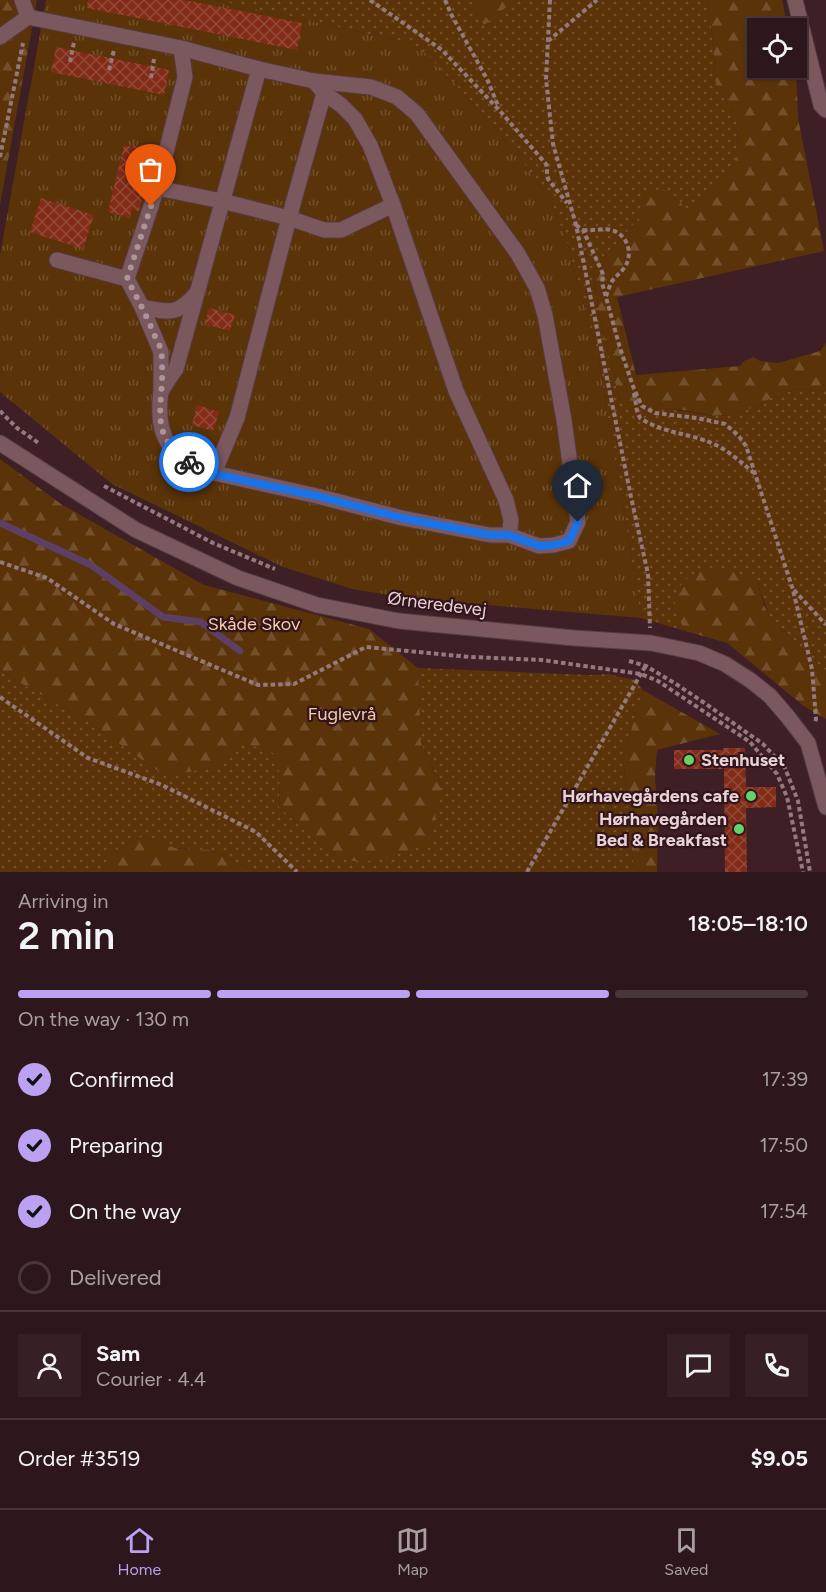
<!DOCTYPE html>
<html lang="en">
<head>
<meta charset="utf-8">
<style>
  body { margin:0; font-family:Figtree,sans-serif; background:#362025; color:#f1f3f6; height:100vh; display:flex; flex-direction:column; font-size:22px; white-space:nowrap }
  * { box-sizing:border-box; margin:0 }
  p { font-size:20px; color:#a79fa3 }
  .icon { flex:none; width:33px; height:33px; fill:none; stroke:currentColor; stroke-width:2; stroke-linecap:round; stroke-linejoin:round }
  .map { position:relative; height:872px; overflow:hidden }
  .side { display:flex; flex-direction:column; background:#2e171c; flex:1 }
  .side>* { flex:none }
  .controls { position:absolute; left:747px; top:18px; display:grid; gap:12px }
  .controls a { display:grid; place-items:center; width:60px; height:60px; border-radius:0px; background:#2e171c; box-shadow:0 2px 4px #0004,0 0 0 2px #49363b; font-size:30px }
  .pin { position:absolute; display:grid; place-items:center; width:51px; height:51px; color:#fff; margin:-62px -26px; border-radius:50% 50% 50% 0; rotate:-45deg; box-shadow:0 0 6px #0007 }
  .pin .icon { rotate:45deg }
  .courier { position:absolute; display:grid; place-items:center; width:60px; height:60px; margin:-30px; border:4px solid #1a73e8; border-radius:50%; background:#fff; color:#222; box-shadow:0 2px 8px #0007 }
  .headline em { font-style:normal; font-weight:600 }
  .headline div { display:flex; flex-direction:column-reverse }
  .headline { display:flex; align-items:center; justify-content:space-between; height:102px; padding:0 18px }
  h1 { font-size:39px; font-weight:600; line-height:45px }
  .bar { display:grid; grid-template-columns:repeat(4,1fr); gap:9px 6px; align-content:center; height:72px; padding:0 18px }
  .bar i { height:8px; border-radius:4px; background:#49363b }
  .bar .active { background:#bca0f2 }
  .bar p { grid-column:span 4 }
  .line { display:flex; align-items:center; gap:15px; padding:0 18px; border-top:2px solid #49363b }
  .line div { flex:1 }
  .round { display:grid; place-items:center; flex:none; width:63px; height:63px; border-radius:0px; background:#362025 }
  ol { padding:0 18px; list-style:none }
  li { display:flex; align-items:center; gap:18px; height:66px }
  li p { margin-inline-start:auto }
  li .icon { padding:6px; border-radius:50%; background:#bca0f2; color:#111; stroke-width:4 }
  li:last-child { color:#a79fa3 }
  li i { width:33px; height:33px; border:3px solid #49363b; border-radius:50% }
  .tabs { display:flex; justify-content:space-around; align-items:center; height:84px; border-top:2px solid #49363b; background:#2e171c; font-size:16px; color:#a79fa3 }
  .tabs a { display:grid; justify-items:center; gap:3px }
  .tabs .active { color:#bca0f2 }
  .map>svg:first-child { display:block }
</style>
</head>
<body>
<div class="map">
<svg width="826" height="872" viewBox="0 0 826 872">
  <defs>
    <pattern id="grass-dots" width="8" height="8" patternUnits="userSpaceOnUse" patternTransform="scale(1.5)"><rect width="8" height="8" fill="#5a3308"/><path d="M2 2h.1M6 6h.1" fill="none" stroke="#72502b" stroke-width="1.8" stroke-linecap="round"/></pattern>
    <pattern id="forest-firs" width="22" height="20" patternUnits="userSpaceOnUse" patternTransform="scale(1.5)"><rect width="22" height="20" fill="#5a3308"/><path d="M5 1l3.5 6h-7zM16 11l3.5 6h-7z" fill="#72502b"/></pattern>
    <pattern id="park-tufts" width="24" height="20" patternUnits="userSpaceOnUse" patternTransform="scale(1.5)"><rect width="24" height="20" fill="#5a3308"/><path d="M3 7l-1-3M5 7V3M7 7l1-3M15 17l-1-3M17 17v-4M19 17l1-3" fill="none" stroke="#72502b"/></pattern>
    <pattern id="building-cross-hatch" width="8" height="8" patternUnits="userSpaceOnUse" patternTransform="scale(1.5)"><rect width="8" height="8" fill="#822b17"/><path d="M0 0l8 8M0 8l8-8" fill="none" stroke="#944938"/></pattern>
  </defs>
  <rect width="100%" height="100%" fill="#3d1f25"/>
  <g fill="url(#grass-dots)">
    <polygon points="216,0 707,0 712,32 716,87 738,119 737,154 727,176 688,213 644,199 638,219 593,271 599,316 620,402 714,416 733,415 762,404 781,391 802,389 826,391 826,670 822,668 769,616 758,584 675,610 685,631 641,618 598,356 567,242 551,201 523,162 468,98 410,43"/>
    <polygon points="418,668 590,675 608,674 635,680 643,690 623,757 634,872 256,872 212,850 175,848 144,836 111,853 102,872 0,872 0,671 90,723 165,776 239,740 276,754 280,775 279,807 325,849 349,861 377,861 441,785 421,743"/>
  </g>
  <g fill="url(#forest-firs)">
    <polygon points="0,0 37,0 0,205"/>
    <polygon points="470,0 515,0 484,25"/>
    <path d="M707 0H782L788 28H758V68H796L798 118 824 251 617 297 636 375 740 366 744 361 753 357 760 361 778 363 820 351 826 343V391L802 389 781 391 762 404 733 415 714 416 682 410 627 408 620 402 599 316 593 271 638 219 644 199 651 190C673 187 677 197 688 213L727 176 737 154 738 119 716 87 712 32Z"/>
    <polygon points="0,459 61,504 204,585 369,629 418,668 421,743 441,785 430,843 377,861 348,861 325,849 279,807 280,775 275,754 240,741 217,767 165,776 90,723 0,671"/>
    <path d="M705 567 735 571 758 584 764 605 769 616 822 668 826 670V719L805 707 727 643 685 631C682 624 676 615 675 608 673 586 687 577 705 567Z"/>
    <polygon points="643,690 720,734 657,750 655,778 658,822 657,872 634,872 623,757"/>
    <polygon points="144,836 175,848 212,850 256,872 102,872 111,853"/>
  </g>
  <polygon fill="url(#park-tufts)" points="46,0 216,0 410,43 429,56 468,98 523,162 551,201 567,242 598,356 641,618 415,599 352,589 283,567 112,484 0,392 0,255"/>
  <g fill="none" stroke-linecap="round" stroke-linejoin="round">
    <polyline stroke="#5d3f65" stroke-width="7" points="0,523 91,565 163,617 201,622 240,651"/>
  </g>
  <g fill="url(#building-cross-hatch)">
    <polygon points="88,0 184,0 302,23 297,50 87,8"/>
    <polygon points="56,47 169,70 164,95 51,72"/>
    <polygon points="124,145 132,147 133,145 155,151 139,211 132,209 130,218 108,212"/>
    <polygon points="41,198 94,215 83,249 30,232"/>
    <polygon points="209,308 235,315 230,331 205,324"/>
    <polygon points="197,405 219,412 213,431 192,425"/>
    <polygon points="723,748 745,748 746,787 776,787 776,807 746,808 747,872 725,872 724,769 674,769 674,750 723,750"/>
  </g>
  <g fill="none" stroke-linecap="round" stroke-linejoin="round">
    <defs>
      <g id="minor">
        <polyline points="795,0 821,105 826,110"/>
        <polyline points="28,17 181,48 259,69 314,81 324,93 341,105 355,119 370,145 393,205 456,391 506,500 511,520 509,535 490,535 402,518 317,496 214,473"/>
        <polyline points="0,37 28,17 22,0"/>
        <path d="M259 69 176 369C171 376 164 385 161 393 159 400 160 410 160 417 163 453 185 461 214 473L237 418 289 218 324 93"/>
        <polyline points="314,81 371,87 397,97 417,114 518,254 537,288 545,315 564,420 578,522 569,541 554,545 539,546 509,535"/>
        <polyline points="157,188 222,201 289,218 324,230 341,230 393,205"/>
        <polyline points="57,260 127,279"/>
        <path d="M142 307C168 312 176 316 195 295"/>
        <polyline points="161,392 161,352 142,307 127,279 157,188 185,77 181,48"/>
        <polyline points="0,443 136,530 238,578 317,605 399,621 574,638 651,643 699,653 725,664 750,680 770,696 788,717 808,743 826,807"/>
      </g>
    </defs>
    <use href="#minor" stroke="#553c42" stroke-width="17"/>
    <g stroke="#947a7f" stroke-width="4" stroke-dasharray="4.5 3" stroke-linecap="butt">
      <path d="M370 0 442 50 500 111 546 164C548 170 546 173 548 179L567 203"/>
      <polyline points="445,0 451,14 487,79 499,108"/>
      <polyline points="550,0 546,79 553,144 576,225 631,497 648,574 650,628"/>
      <polyline points="548,41 597,0"/>
      <polyline points="70,62 74,42"/>
      <polyline points="109,70 114,50"/>
      <polyline points="151,78 154,59"/>
      <polyline points="0,157 23,43"/>
      <polyline points="576,225 583,230 603,274 602,283 620,348 634,389 642,406 655,413 697,418 725,424 738,435 746,446 793,590 812,669 816,719 815,723"/>
      <path d="M583 230C593 231 604 228 611 230 628 234 634 255 624 268 620 274 614 277 611 283 609 287 608 292 606 296"/>
      <path d="M634 393 637 411 640 418C664 434 691 433 716 445 730 452 742 463 754 473"/>
      <polyline points="0,411 17,428 40,444"/>
      <polyline points="104,486 213,543 275,569"/>
      <polyline points="0,562 47,578 114,624 258,685 294,684 366,647 470,657 542,660 641,674 658,681 750,742 777,774 787,797 803,872"/>
      <polyline points="794,590 826,625"/>
      <polyline points="629,661 646,666 676,684 706,704 763,744 785,768 798,801 810,872"/>
      <polyline points="0,697 88,758 162,785 256,832 297,872"/>
      <polyline points="527,872 646,665"/>
    </g>
    <use href="#minor" stroke="#7b585e" stroke-width="15"/>
  </g>
  <g fill="none" stroke-linecap="round" stroke-linejoin="round">
    <path stroke="#ac9498" stroke-width="6" stroke-dasharray="0 10.8" d="M151 206 127 279C137 297 146 315 154 334 156 339 160 345 161 351 162 355 162 361 162 365 164 406 147 435 189 462"/>
    <polyline stroke="#1a73e8" stroke-width="8" points="189,462 214,474 317,496 402,518 490,535 509,535 539,546 554,545 569,541 578,522"/>
  </g>
  <g fill="#61d46a" stroke="#32151c" stroke-width="2">
    <circle cx="689" cy="760" r="6"/>
    <circle cx="751" cy="796" r="6"/>
    <circle cx="739" cy="829" r="6"/>
  </g>
  <g text-anchor="middle" dominant-baseline="central" stroke-width="4.5" stroke-linejoin="round" paint-order="stroke">
    <g font-size="18" fill="#e8d3d6" stroke="#32151c">
      <text transform="translate(437 604) rotate(7)">Ørneredevej</text>
    </g>
    <g font-size="18" fill="#f4cdac" stroke="#32151c">
      <text x="254" y="624">Skåde Skov</text>
      <text x="342" y="714">Fuglevrå</text>
    </g>
    <g font-size="18" font-weight="bold" fill="#e8d3d6" stroke="#32151c" text-anchor="end">
      <text x="701" y="760" text-anchor="start">Stenhuset</text>
      <text x="739" y="796">Hørhavegårdens cafe</text>
      <text x="727" y="819">Hørhavegården<tspan x="727" dy="21">Bed &amp; Breakfast</tspan></text>
    </g>
  </g>
</svg>
<div class="controls">
<a><svg class="icon" aria-label="locate" viewBox="0 0 24 24"><circle cx="12" cy="12" r="6"/><path d="M12 2v4M12 18v4M2 12h4M18 12h4"/></svg></a>
</div>
<div class="pin" style="left:151px;top:206px;background:#ea580c"><svg class="icon" aria-label="bag" viewBox="0 0 24 24"><path d="M5 8h14l-1 12H6zM9 8a3 3 0 0 1 6 0"/></svg></div>
<div class="pin" style="left:578px;top:522px;background:#1f2937"><svg class="icon" aria-label="home" viewBox="0 0 24 24"><path d="M3 11l9-7 9 7M6 9v11h12V9"/></svg></div>
<div class="courier" style="left:189px;top:462px"><svg class="icon" aria-label="bike" viewBox="0 0 24 24"><circle cx="6" cy="16" r="4"/><circle cx="18" cy="16" r="4"/><path d="M6 16l4-8h5l3 8M10 8l3 8H6M13 5h3"/></svg></div>
</div>
<section class="side">
<div class="headline"><div><h1>2 min</h1><p>Arriving in</p></div><em>18:05–18:10</em></div>
<div class="bar"><i class="active"></i><i class="active"></i><i class="active"></i><i></i><p>On the way · 130 m</p></div>
<ol>
<li><svg class="icon" aria-label="check" viewBox="0 0 24 24"><path d="M5 12l5 5 9-10"/></svg>Confirmed<p>17:39</p></li>
<li><svg class="icon" aria-label="check" viewBox="0 0 24 24"><path d="M5 12l5 5 9-10"/></svg>Preparing<p>17:50</p></li>
<li><svg class="icon" aria-label="check" viewBox="0 0 24 24"><path d="M5 12l5 5 9-10"/></svg>On the way<p>17:54</p></li>
<li><i></i>Delivered</li>
</ol>
<div class="line" style="height:108px"><a class="round"><svg class="icon" aria-label="person" viewBox="0 0 24 24"><circle cx="12" cy="8" r="4"/><path d="M4 21q1-7 8-7t8 7"/></svg></a><div><b>Sam</b><p>Courier · 4.4</p></div><a class="round"><svg class="icon" aria-label="chat" viewBox="0 0 24 24"><path d="M4 5h16v11H9l-5 4z"/></svg></a><a class="round"><svg class="icon" aria-label="phone" viewBox="0 0 24 24"><path d="M5 4h4l2 5-3 2q2 4 5 5l2-3 5 2v4C11 20 4 13 5 4z"/></svg></a></div>
<div class="line" style="height:78px"><div>Order #3519</div><b>$9.05</b></div>
</section>
<nav class="tabs">
<a class="active"><svg class="icon" aria-label="home" viewBox="0 0 24 24"><path d="M3 11l9-7 9 7M6 9v11h12V9"/></svg>Home</a>
<a><svg class="icon" aria-label="map" viewBox="0 0 24 24"><path d="M3 6l6-2 6 2 6-2v14l-6 2-6-2-6 2zM9 4v14M15 6v14"/></svg>Map</a>
<a><svg class="icon" aria-label="saved" viewBox="0 0 24 24"><path d="M7 4h10v16l-5-4-5 4z"/></svg>Saved</a>
</nav>
</body>
</html>
